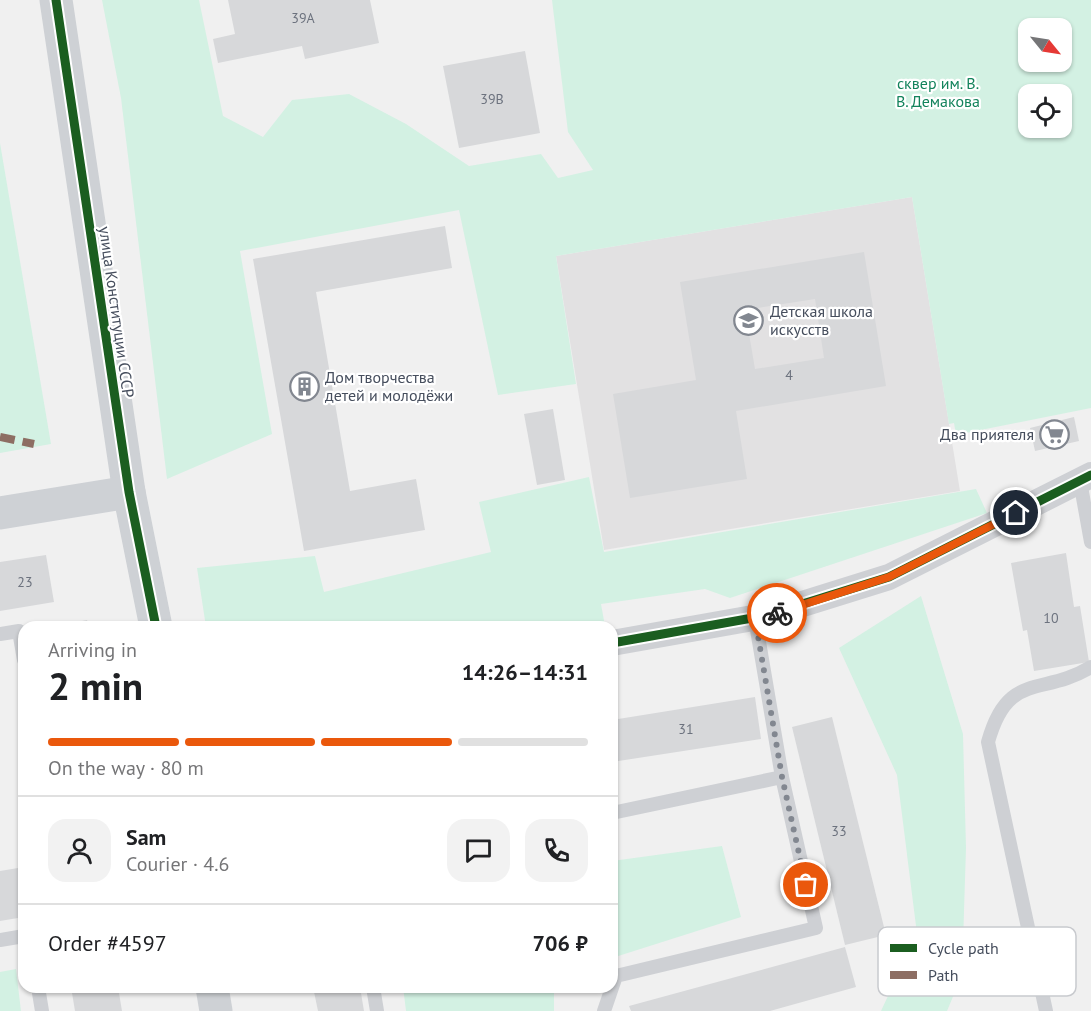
<!DOCTYPE html>
<html lang="en">
<head>
<meta charset="utf-8">
<style>
  body { margin:0; font-family:"PT Sans",sans-serif; background:#f2f2f2; color:#202124; height:100vh; display:flex; flex-direction:column; font-size:22px; white-space:nowrap }
  * { box-sizing:border-box; margin:0 }
  p { font-size:20px; color:#757577 }
  .icon { flex:none; width:33px; height:33px; fill:none; stroke:currentColor; stroke-width:2; stroke-linecap:round; stroke-linejoin:round }
  .map { position:relative; flex:1; overflow:hidden }
  .side { position:absolute; left:18px; top:621px; width:600px; height:372px; display:flex; flex-direction:column; background:#fff; border-radius:18px; box-shadow:0 2px 4px #0004 }
  .side>* { flex:none }
  .needle { width:39px; rotate:120deg }
  .tools { position:absolute; left:1018px; top:18px; display:grid; gap:12px }
  .tools a { display:grid; place-items:center; width:54px; height:54px; border-radius:12px; background:#fff; box-shadow:0 2px 4px #0004; font-size:30px }
  .pin { position:absolute; display:grid; place-items:center; width:51px; height:51px; color:#fff; margin:-26px; border:3px solid #fff; border-radius:50%; box-shadow:0 2px 6px #0007 }
  .courier { position:absolute; display:grid; place-items:center; width:60px; height:60px; margin:-30px; border:4px solid #ea580c; border-radius:50%; background:#fff; color:#222; box-shadow:0 2px 8px #0007 }
  .summary em { font-style:normal; font-weight:800 }
  .summary div { display:flex; flex-direction:column-reverse }
  .summary { display:flex; align-items:center; justify-content:space-between; height:102px; padding:0 30px }
  h1 { font-size:39px; font-weight:800; line-height:45px }
  .bar { display:grid; grid-template-columns:repeat(4,1fr); gap:9px 6px; align-content:center; height:72px; padding:0 30px }
  .bar i { height:8px; border-radius:4px; background:#e0e0e0 }
  .bar .on { background:#ea580c }
  .bar p { grid-column:span 4 }
  .line { display:flex; align-items:center; gap:15px; padding:0 30px; border-top:2px solid #e0e0e0 }
  .line div { flex:1 }
  .round { display:grid; place-items:center; flex:none; width:63px; height:63px; border-radius:18px; background:#f2f2f2 }
  .map>svg:first-child { display:block }
</style>
</head>
<body>
<div class="map">
<svg width="1091" height="1011" viewBox="0 0 1091 1011">
  <rect width="100%" height="100%" fill="#f0f0f0"/>
  <polygon fill="#e2e1e2" points="912,197 960,491 604,550 556,256"/>
  <g fill="#d3f1e3" fill-rule="evenodd">
    <path d="M102 0H199L223 116 263 137 292 100 349 94 406 124 469 166 541 154 558 178 593 170 568 132 552 0H1091V408L956 435 954 423 949 424 912 197 556 256 576 384 498 395 459 210 240 251 272 434 167 479 121 98ZM1029 28H1062V62H1029ZM1029 94H1062V128H1029Z"/>
    <polygon points="0,143 51,444 0,453"/>
    <polygon points="589,477 604,552 976,489 987,513 730,598 705,589 601,604 605,626 597,627 206,627 197,568 315,556 324,592 491,552 479,502"/>
    <polygon points="921,596 963,734 966,848 962,975 947,1011 881,1011 917,934 897,775 839,648"/>
    <polygon points="722,846 741,917 612,958 612,861"/>
    <polygon points="16,969 21,1011 0,1011 0,972"/>
    <polygon points="403,987 554,987 554,1011 406,1011"/>
  </g>
  <g fill="#d7d8da" fill-rule="evenodd">
    <polygon points="228,0 370,0 379,43 305,59 302,46 218,63 213,39 235,34"/>
    <polygon points="525,51 540,133 459,148 443,66"/>
    <polygon points="445,226 452,268 316,292 350,491 416,479 425,530 304,551 253,259"/>
    <path d="M864 252 886 386 736 411 747 479 630 498 613 394 696 380 680 282ZM815 299 824 358 755 369 745 310Z"/>
    <polygon points="553,409 565,480 537,485 524,414"/>
    <polygon points="1074,417 1079,441 1035,451 1030,428"/>
    <polygon points="1066,553 1074,607 1080,606 1089,662 1034,671 1027,630 1023,631 1011,563"/>
    <polygon points="46,555 54,602 0,611 0,562"/>
    <polygon points="87,620 89,627 58,627 58,626"/>
    <polygon points="755,697 761,739 612,762 612,720"/>
    <polygon points="832,717 886,935 845,945 792,727"/>
    <polygon points="24,867 24,917 0,921 0,871"/>
    <polygon points="845,947 856,987 770,1011 631,1011 629,1006"/>
    <polygon points="71,987 118,987 122,1011 75,1011"/>
    <polygon points="313,987 360,987 364,1011 318,1011"/>
  </g>
  <g fill="none" stroke-linecap="round" stroke-linejoin="round">
    <g stroke="#ced0d4" stroke-width="14">
      <polyline points="1080,481 1091,542"/>
      <polyline points="0,634 19,631 24,660"/>
      <polyline points="612,813 782,777"/>
      <polyline points="0,940 24,936"/>
      <polyline points="38,987 42,1011"/>
      <polyline points="373,987 377,1011"/>
      <polyline points="604,1011 616,976 816,928 782,777 755,618"/>
      <path d="M1046 1011 988 742C1008 670 1042 697 1091 667"/>
    </g>
    <polyline stroke="#ced0d4" stroke-width="26" points="612,643 764,616 889,577 1091,475"/>
    <g stroke="#ced1d5" stroke-width="33">
      <polyline points="56,0 129,492 156,627"/>
      <polyline points="0,513 129,492"/>
      <polyline points="212,987 216,1011"/>
    </g>
    <polyline stroke="#8d6e63" stroke-width="8" stroke-dasharray="15 8" stroke-linecap="butt" points="0,437 34,444"/>
    <defs>
      <g id="cycleway">
        <polyline points="56,0 129,492 156,627"/>
        <polyline points="612,643 764,616 889,577 1091,475"/>
      </g>
    </defs>
    <use href="#cycleway" stroke="#fff" stroke-width="13"/>
    <use href="#cycleway" stroke="#1b5e20" stroke-width="9"/>
  </g>
  <g fill="none" stroke-linecap="round" stroke-linejoin="round">
    <polyline stroke="#828790" stroke-width="6" stroke-dasharray="0 10.8" points="777,613 755,618 782,777 806,885"/>
    <polyline stroke="#ea580c" stroke-width="8" points="777,613 889,577 1016,513"/>
  </g>
  <defs>
    <symbol id="school-ring" viewBox="-11 -11 22 22"><circle r="9.5" fill="#fff" stroke="#828790" stroke-width="1.5"/><path d="M0-5L7-2L0 1L-7-2ZM-4 1L0 2.5L4 1V4Q0 6-4 4Z" fill="#828790"/></symbol>
    <symbol id="building-ring" viewBox="-11 -11 22 22"><circle r="9.5" fill="#fff" stroke="#828790" stroke-width="1.5"/><path d="M-4-6H4V6H1V3H-1V6H-4ZM-2.5-4.3h1.7v1.8h-1.7ZM.8-4.3h1.7v1.8H.8ZM-2.5-1h1.7V.8h-1.7ZM.8-1h1.7V.8H.8Z" fill="#828790"/></symbol>
    <symbol id="supermarket-ring" viewBox="-11 -11 22 22"><circle r="9.5" fill="#fff" stroke="#828790" stroke-width="1.5"/><path d="M-6-5.5h2.5l.6 2H6L4.5 2H-2.5L-4.4-4H-6ZM-1.5 3.2a1.3 1.3 0 1 0 .1 0ZM3 3.2a1.3 1.3 0 1 0 .1 0Z" fill="#828790"/></symbol>
  </defs>
  <g fill-rule="evenodd">
    <use href="#school-ring" x="732" y="304" width="33" height="33"/>
    <use href="#building-ring" x="288" y="370" width="33" height="33"/>
    <use href="#supermarket-ring" x="1038" y="418" width="33" height="33"/>
  </g>
  <g text-anchor="middle" dominant-baseline="central" stroke-width="4.5" stroke-linejoin="round" paint-order="stroke">
    <g font-size="14" fill="#6c727e">
      <text x="303" y="18">39А</text>
      <text x="492" y="99">39В</text>
      <text x="789" y="375">4</text>
      <text x="25" y="582">23</text>
      <text x="1051" y="618">10</text>
      <text x="686" y="729">31</text>
      <text x="839" y="831">33</text>
    </g>
    <g font-size="16" fill="#13835c" stroke="#fff">
      <text x="938" y="83">сквер им. В.<tspan x="938" dy="18">В. Демакова</tspan></text>
    </g>
    <g font-size="16" fill="#464e5d" stroke="#fff" text-anchor="start">
      <text x="770" y="311">Детская школа<tspan x="770" dy="18">искусств</tspan></text>
      <text x="325" y="377">Дом творчества<tspan x="325" dy="18">детей и молодёжи</tspan></text>
      <text x="1034" y="434" text-anchor="end">Два приятеля</text>
    </g>
    <g font-size="16" fill="#464e5d" stroke="#fff">
      <text transform="translate(117 312) rotate(82)">улица Конституции СССР</text>
    </g>
  </g>
  <rect x="878" y="927" width="198" height="69" rx="9" fill="#fff" stroke="#c8cace" stroke-width="1.5"/>
  <rect x="890" y="944" width="27" height="8" fill="#1b5e20"/>
  <rect x="890" y="971" width="27" height="8" fill="#8d6e63"/>
  <g font-size="16" fill="#464e5d">
    <text x="928" y="954">Cycle path</text>
    <text x="928" y="981">Path</text>
  </g>
</svg>
<div class="tools">
<a><svg class="needle" viewBox="-14 -14 28 28"><path d="M0-13l5 13h-10z" fill="#e53935"/><path d="M0 13l5-13h-10z" fill="#757577"/></svg></a>
<a><svg class="icon" aria-label="locate" viewBox="0 0 24 24"><circle cx="12" cy="12" r="6"/><path d="M12 2v4M12 18v4M2 12h4M18 12h4"/></svg></a>
</div>
<div class="pin" style="left:806px;top:885px;background:#ea580c"><svg class="icon" aria-label="bag" viewBox="0 0 24 24"><path d="M5 8h14l-1 12H6zM9 8a3 3 0 0 1 6 0"/></svg></div>
<div class="pin" style="left:1016px;top:513px;background:#1f2937"><svg class="icon" aria-label="home" viewBox="0 0 24 24"><path d="M3 11l9-7 9 7M6 9v11h12V9"/></svg></div>
<div class="courier" style="left:777px;top:613px"><svg class="icon" aria-label="bike" viewBox="0 0 24 24"><circle cx="6" cy="16" r="4"/><circle cx="18" cy="16" r="4"/><path d="M6 16l4-8h5l3 8M10 8l3 8H6M13 5h3"/></svg></div>
<section class="side">
<div class="summary"><div><h1>2 min</h1><p>Arriving in</p></div><em>14:26–14:31</em></div>
<div class="bar"><i class="on"></i><i class="on"></i><i class="on"></i><i></i><p>On the way · 80 m</p></div>
<div class="line" style="height:108px"><a class="round"><svg class="icon" aria-label="person" viewBox="0 0 24 24"><circle cx="12" cy="8" r="4"/><path d="M4 21q1-7 8-7t8 7"/></svg></a><div><b>Sam</b><p>Courier · 4.6</p></div><a class="round"><svg class="icon" aria-label="chat" viewBox="0 0 24 24"><path d="M4 5h16v11H9l-5 4z"/></svg></a><a class="round"><svg class="icon" aria-label="phone" viewBox="0 0 24 24"><path d="M5 4h4l2 5-3 2q2 4 5 5l2-3 5 2v4C11 20 4 13 5 4z"/></svg></a></div>
<div class="line" style="height:78px"><div>Order #4597</div><b>706 ₽</b></div>
</section>
</div>
</body>
</html>
